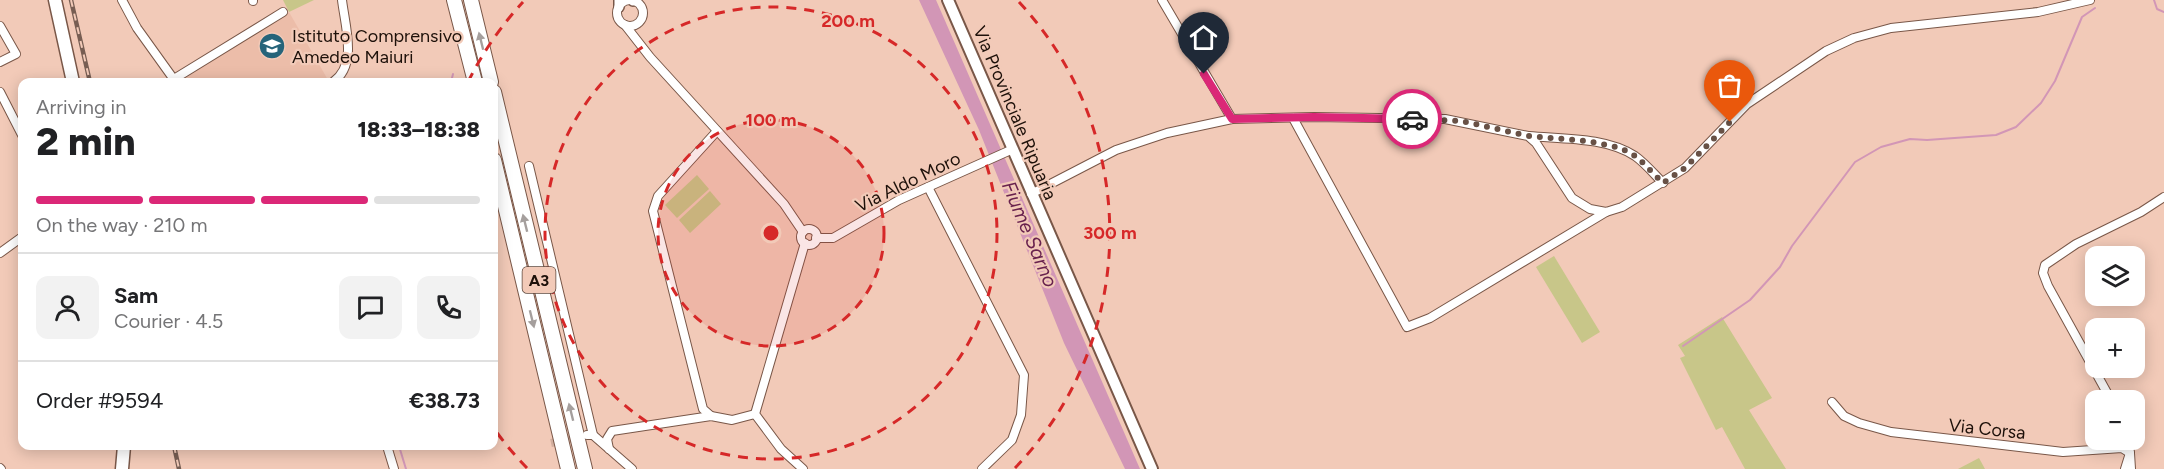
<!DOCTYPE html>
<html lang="en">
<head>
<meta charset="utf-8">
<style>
  body { margin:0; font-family:Figtree,sans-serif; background:#f2f2f2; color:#202124; height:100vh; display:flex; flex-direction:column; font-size:22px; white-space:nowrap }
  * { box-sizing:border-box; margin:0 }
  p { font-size:20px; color:#757577 }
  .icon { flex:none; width:33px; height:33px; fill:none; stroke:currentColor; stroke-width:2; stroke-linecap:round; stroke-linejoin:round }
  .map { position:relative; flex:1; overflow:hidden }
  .side { position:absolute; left:18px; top:78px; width:480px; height:372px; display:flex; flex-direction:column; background:#fff; border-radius:12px; box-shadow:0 3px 15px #0003 }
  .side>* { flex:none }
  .fabs { position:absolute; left:2085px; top:246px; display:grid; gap:12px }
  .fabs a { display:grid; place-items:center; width:60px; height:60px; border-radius:12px; background:#fff; box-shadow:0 3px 15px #0003; font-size:30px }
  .pin { position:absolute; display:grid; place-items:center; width:51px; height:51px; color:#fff; margin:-62px -26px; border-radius:50% 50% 50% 0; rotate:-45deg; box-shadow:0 0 6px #0007 }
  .pin .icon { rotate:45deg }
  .courier { position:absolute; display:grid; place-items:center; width:60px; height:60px; margin:-30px; border:4px solid #db2777; border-radius:50%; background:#fff; color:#222; box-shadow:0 2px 8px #0007 }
  .headline em { font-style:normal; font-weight:800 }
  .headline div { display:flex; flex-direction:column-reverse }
  .headline { display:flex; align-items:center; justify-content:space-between; height:102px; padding:0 18px }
  h1 { font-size:39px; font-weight:800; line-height:45px }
  .bar { display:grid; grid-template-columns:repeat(4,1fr); gap:9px 6px; align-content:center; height:72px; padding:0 18px }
  .bar i { height:8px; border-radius:4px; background:#e0e0e0 }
  .bar .on { background:#db2777 }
  .bar p { grid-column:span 4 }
  .line { display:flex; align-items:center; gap:15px; padding:0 18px; border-top:2px solid #e0e0e0 }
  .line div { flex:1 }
  .round { display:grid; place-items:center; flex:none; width:63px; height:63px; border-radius:12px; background:#f2f2f2 }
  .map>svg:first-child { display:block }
</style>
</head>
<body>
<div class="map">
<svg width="2164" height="469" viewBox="0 0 2164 469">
  <rect width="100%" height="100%" fill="#f2cab8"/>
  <polygon fill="#ecbda9" points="289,12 328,80 323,82 182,82 180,80"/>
  <g fill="#c8c689">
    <polygon points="283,0 314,0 289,12"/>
    <polygon points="697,175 709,189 677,218 665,205"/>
    <polygon points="710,191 721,204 690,233 679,220"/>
    <polygon points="1554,256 1600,332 1582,343 1536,267"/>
    <polygon points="1722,317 1772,398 1749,410 1786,469 1745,469 1722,427 1716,430 1680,358 1685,356 1678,345"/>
    <polygon points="1979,458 1985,469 1958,469"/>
  </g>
  <polygon fill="#d296b6" points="919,0 936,0 1140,469 1125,469 1064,343 979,130"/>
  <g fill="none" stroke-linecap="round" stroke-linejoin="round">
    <g stroke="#d296b6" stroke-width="2">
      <polyline points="2154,0 2157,9 2164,12"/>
      <polyline points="451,82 453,74"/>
      <polyline points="1683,346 1750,300 1780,267 1792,246 1855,162 1881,147 1910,139 1927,140 1996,135 2016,127 2041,103 2055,81 2082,17 2095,8"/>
      <polyline points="399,446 406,469"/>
    </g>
    <polyline stroke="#d2ae9e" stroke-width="8" stroke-dasharray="8 4" stroke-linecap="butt" points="551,443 579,437"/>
    <defs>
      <g id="minor">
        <polyline points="122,0 137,28 175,81"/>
        <polyline points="253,0 253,1"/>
        <polyline points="1162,0 1232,119"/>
        <circle cx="630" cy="13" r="13"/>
        <polyline points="625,25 650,57 784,204 803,232"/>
        <polyline points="0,26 16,54 0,62"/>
        <polyline points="174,79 283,12"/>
        <path d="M333 82C358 65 345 26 342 0"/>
        <polyline points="0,92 22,135"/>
        <polyline points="1293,118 1407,327 1430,318 1606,212"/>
        <path d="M1529 136C1563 139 1606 137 1635 156 1645 163 1654 174 1663 183"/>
        <polyline points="529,166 593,435"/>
        <polyline points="928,187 1024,375 1021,415 1012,440 982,469"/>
        <polyline points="1031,194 1116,150 1167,133 1232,119 1314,117 1445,119 1528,136 1536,143 1572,198 1590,209 1606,212 1622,207 1685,168 1747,104 1826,51 1854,38 1891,28 2038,12 2090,0"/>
        <circle cx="809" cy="237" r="8"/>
        <polyline points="816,238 833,238 899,200 1013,149"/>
        <polyline points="0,253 22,237"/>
        <polyline points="2111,400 2048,286 2043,273 2045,265 2076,244 2141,212 2164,197"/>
        <polyline points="1832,402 1844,416 1859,423 1891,432 2063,452 2122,448 2130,453 2131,469"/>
        <polyline points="711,416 703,409 653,211 658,196 717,131"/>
        <polyline points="587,435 593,435 632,469"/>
        <polyline points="387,446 394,469"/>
        <polyline points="609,449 607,439 612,431 711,416 732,420 755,414"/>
        <polyline points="0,468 1,469"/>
        <polyline points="803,469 781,449 755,414 805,243"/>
        <polyline points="2125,469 2130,453 2128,440"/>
      </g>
      <g id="tertiary">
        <polyline points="619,0 619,7"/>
        <polyline points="632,0 633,1"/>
      </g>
      <polyline id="secondary" points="948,0 1152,469"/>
      <g id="primary">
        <polyline points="55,0 73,82"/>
        <polyline points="122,469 124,446"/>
      </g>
      <g id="motorway">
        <polyline points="454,0 475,82"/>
        <polyline points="471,0 491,82"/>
        <polyline points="494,92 585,469"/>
        <polyline points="494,160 568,469"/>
      </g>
    </defs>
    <use href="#minor" stroke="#795748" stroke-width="10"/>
    <use href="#tertiary" stroke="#795748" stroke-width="12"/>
    <use href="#secondary" stroke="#795748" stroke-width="14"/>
    <use href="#primary" stroke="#795748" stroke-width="15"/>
    <use href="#motorway" stroke="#795748" stroke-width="16"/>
    <use href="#minor" stroke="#fff" stroke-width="8"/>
    <use href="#tertiary" stroke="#fff" stroke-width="9"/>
    <use href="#secondary" stroke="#fff" stroke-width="10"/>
    <use href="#primary" stroke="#fff" stroke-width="12"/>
    <use href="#motorway" stroke="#fff" stroke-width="14"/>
    <defs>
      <g id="rail">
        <polyline points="71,0 90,82"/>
        <polyline points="174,446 179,469"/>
      </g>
    </defs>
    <use href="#rail" stroke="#775e53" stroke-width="4.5"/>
    <use href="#rail" stroke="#f2cab8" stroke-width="2" stroke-dasharray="7" stroke-linecap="butt"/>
  </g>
  <defs><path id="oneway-solid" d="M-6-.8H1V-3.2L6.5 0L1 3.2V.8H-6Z" transform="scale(1.5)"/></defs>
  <g fill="#a59f9d">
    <use href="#oneway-solid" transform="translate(481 41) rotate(-104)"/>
    <use href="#oneway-solid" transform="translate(525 223) rotate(-104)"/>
    <use href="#oneway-solid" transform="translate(532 319) rotate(76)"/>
    <use href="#oneway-solid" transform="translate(571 412) rotate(-104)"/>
  </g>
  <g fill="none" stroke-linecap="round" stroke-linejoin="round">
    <polyline stroke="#685146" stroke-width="6" stroke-dasharray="0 10.8" points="1412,119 1462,121 1528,136 1587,141 1621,148 1637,157 1663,183 1685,168 1730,122"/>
    <polyline stroke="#db2777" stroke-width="8" points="1204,74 1232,119 1314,117 1412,119"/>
  </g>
  <circle cx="771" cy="233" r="113" fill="#d62828" fill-opacity=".12"/>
  <g fill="none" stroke="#d62828" stroke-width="3" stroke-dasharray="10 8">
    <circle cx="771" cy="233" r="113"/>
    <circle cx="771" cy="233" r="226"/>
    <path d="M527 468A339 339 0 0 1 495 430M468 82A339 339 0 0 1 523 2M1019 2A339 339 0 0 1 1015 468"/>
  </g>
  <defs>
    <symbol id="school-disc" viewBox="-11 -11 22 22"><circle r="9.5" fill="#26647a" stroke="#f2cab8"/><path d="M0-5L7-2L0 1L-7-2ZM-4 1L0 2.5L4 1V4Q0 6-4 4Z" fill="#fff"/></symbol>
  </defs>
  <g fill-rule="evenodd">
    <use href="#school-disc" x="257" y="31" width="30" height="30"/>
  </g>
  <g text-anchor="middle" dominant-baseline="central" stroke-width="4.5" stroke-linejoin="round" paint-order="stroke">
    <rect fill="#f2cab8" stroke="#5d483e" stroke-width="1.5" x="522.5" y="267" width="33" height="26" rx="4.5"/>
    <g font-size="16" font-weight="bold" fill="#1d1009">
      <text x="539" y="280">A3</text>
    </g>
    <g font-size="18" fill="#1d1009" stroke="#f2cab8" text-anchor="start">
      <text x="292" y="36">Istituto Comprensivo<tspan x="292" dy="21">Amedeo Maiuri</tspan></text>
    </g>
    <g font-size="18" fill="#1d1009" stroke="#f2cab8">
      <text transform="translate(1015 113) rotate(67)">Via Provinciale Ripuaria</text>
      <text transform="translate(908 182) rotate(-26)">Via Aldo Moro</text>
      <text transform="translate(1987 429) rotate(6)">Via Corsa</text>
    </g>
    <g font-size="20" font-style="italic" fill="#69224e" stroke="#f2cab8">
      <text transform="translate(1030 234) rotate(67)">Fiume Sarno</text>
    </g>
  </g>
  <circle cx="771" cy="233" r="9" fill="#d62828" stroke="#f2cab8" stroke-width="3"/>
  <g font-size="18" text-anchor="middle" font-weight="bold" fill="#d62828" stroke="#f2cab8" stroke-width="4.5" stroke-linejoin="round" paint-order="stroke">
    <text x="848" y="27">200 m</text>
    <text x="771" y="126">100 m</text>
    <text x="1110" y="239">300 m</text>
  </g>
</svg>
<div class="fabs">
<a><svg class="icon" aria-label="layers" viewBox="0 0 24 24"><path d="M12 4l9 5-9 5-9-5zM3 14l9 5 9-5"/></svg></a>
<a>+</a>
<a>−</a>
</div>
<div class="pin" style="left:1730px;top:122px;background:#ea580c"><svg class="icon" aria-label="bag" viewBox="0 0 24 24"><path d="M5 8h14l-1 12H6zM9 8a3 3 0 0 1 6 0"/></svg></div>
<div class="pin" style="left:1204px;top:74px;background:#1f2937"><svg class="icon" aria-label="home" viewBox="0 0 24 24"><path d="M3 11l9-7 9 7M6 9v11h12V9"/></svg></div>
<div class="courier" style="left:1412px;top:119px"><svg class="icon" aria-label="car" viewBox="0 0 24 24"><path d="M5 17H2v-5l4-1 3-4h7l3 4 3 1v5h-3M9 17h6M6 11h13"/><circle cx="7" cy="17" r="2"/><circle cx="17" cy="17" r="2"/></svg></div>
<section class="side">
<div class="headline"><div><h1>2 min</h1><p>Arriving in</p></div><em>18:33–18:38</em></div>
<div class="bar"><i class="on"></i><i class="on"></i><i class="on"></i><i></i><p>On the way · 210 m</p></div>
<div class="line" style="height:108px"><a class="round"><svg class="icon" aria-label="person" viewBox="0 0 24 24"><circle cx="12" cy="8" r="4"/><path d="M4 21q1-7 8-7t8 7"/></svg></a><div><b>Sam</b><p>Courier · 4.5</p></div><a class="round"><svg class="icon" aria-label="chat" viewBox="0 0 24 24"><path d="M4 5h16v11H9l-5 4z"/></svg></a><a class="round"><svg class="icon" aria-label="phone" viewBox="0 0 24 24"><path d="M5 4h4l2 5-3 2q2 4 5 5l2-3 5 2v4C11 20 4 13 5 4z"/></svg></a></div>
<div class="line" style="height:78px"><div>Order #9594</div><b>€38.73</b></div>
</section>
</div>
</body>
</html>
